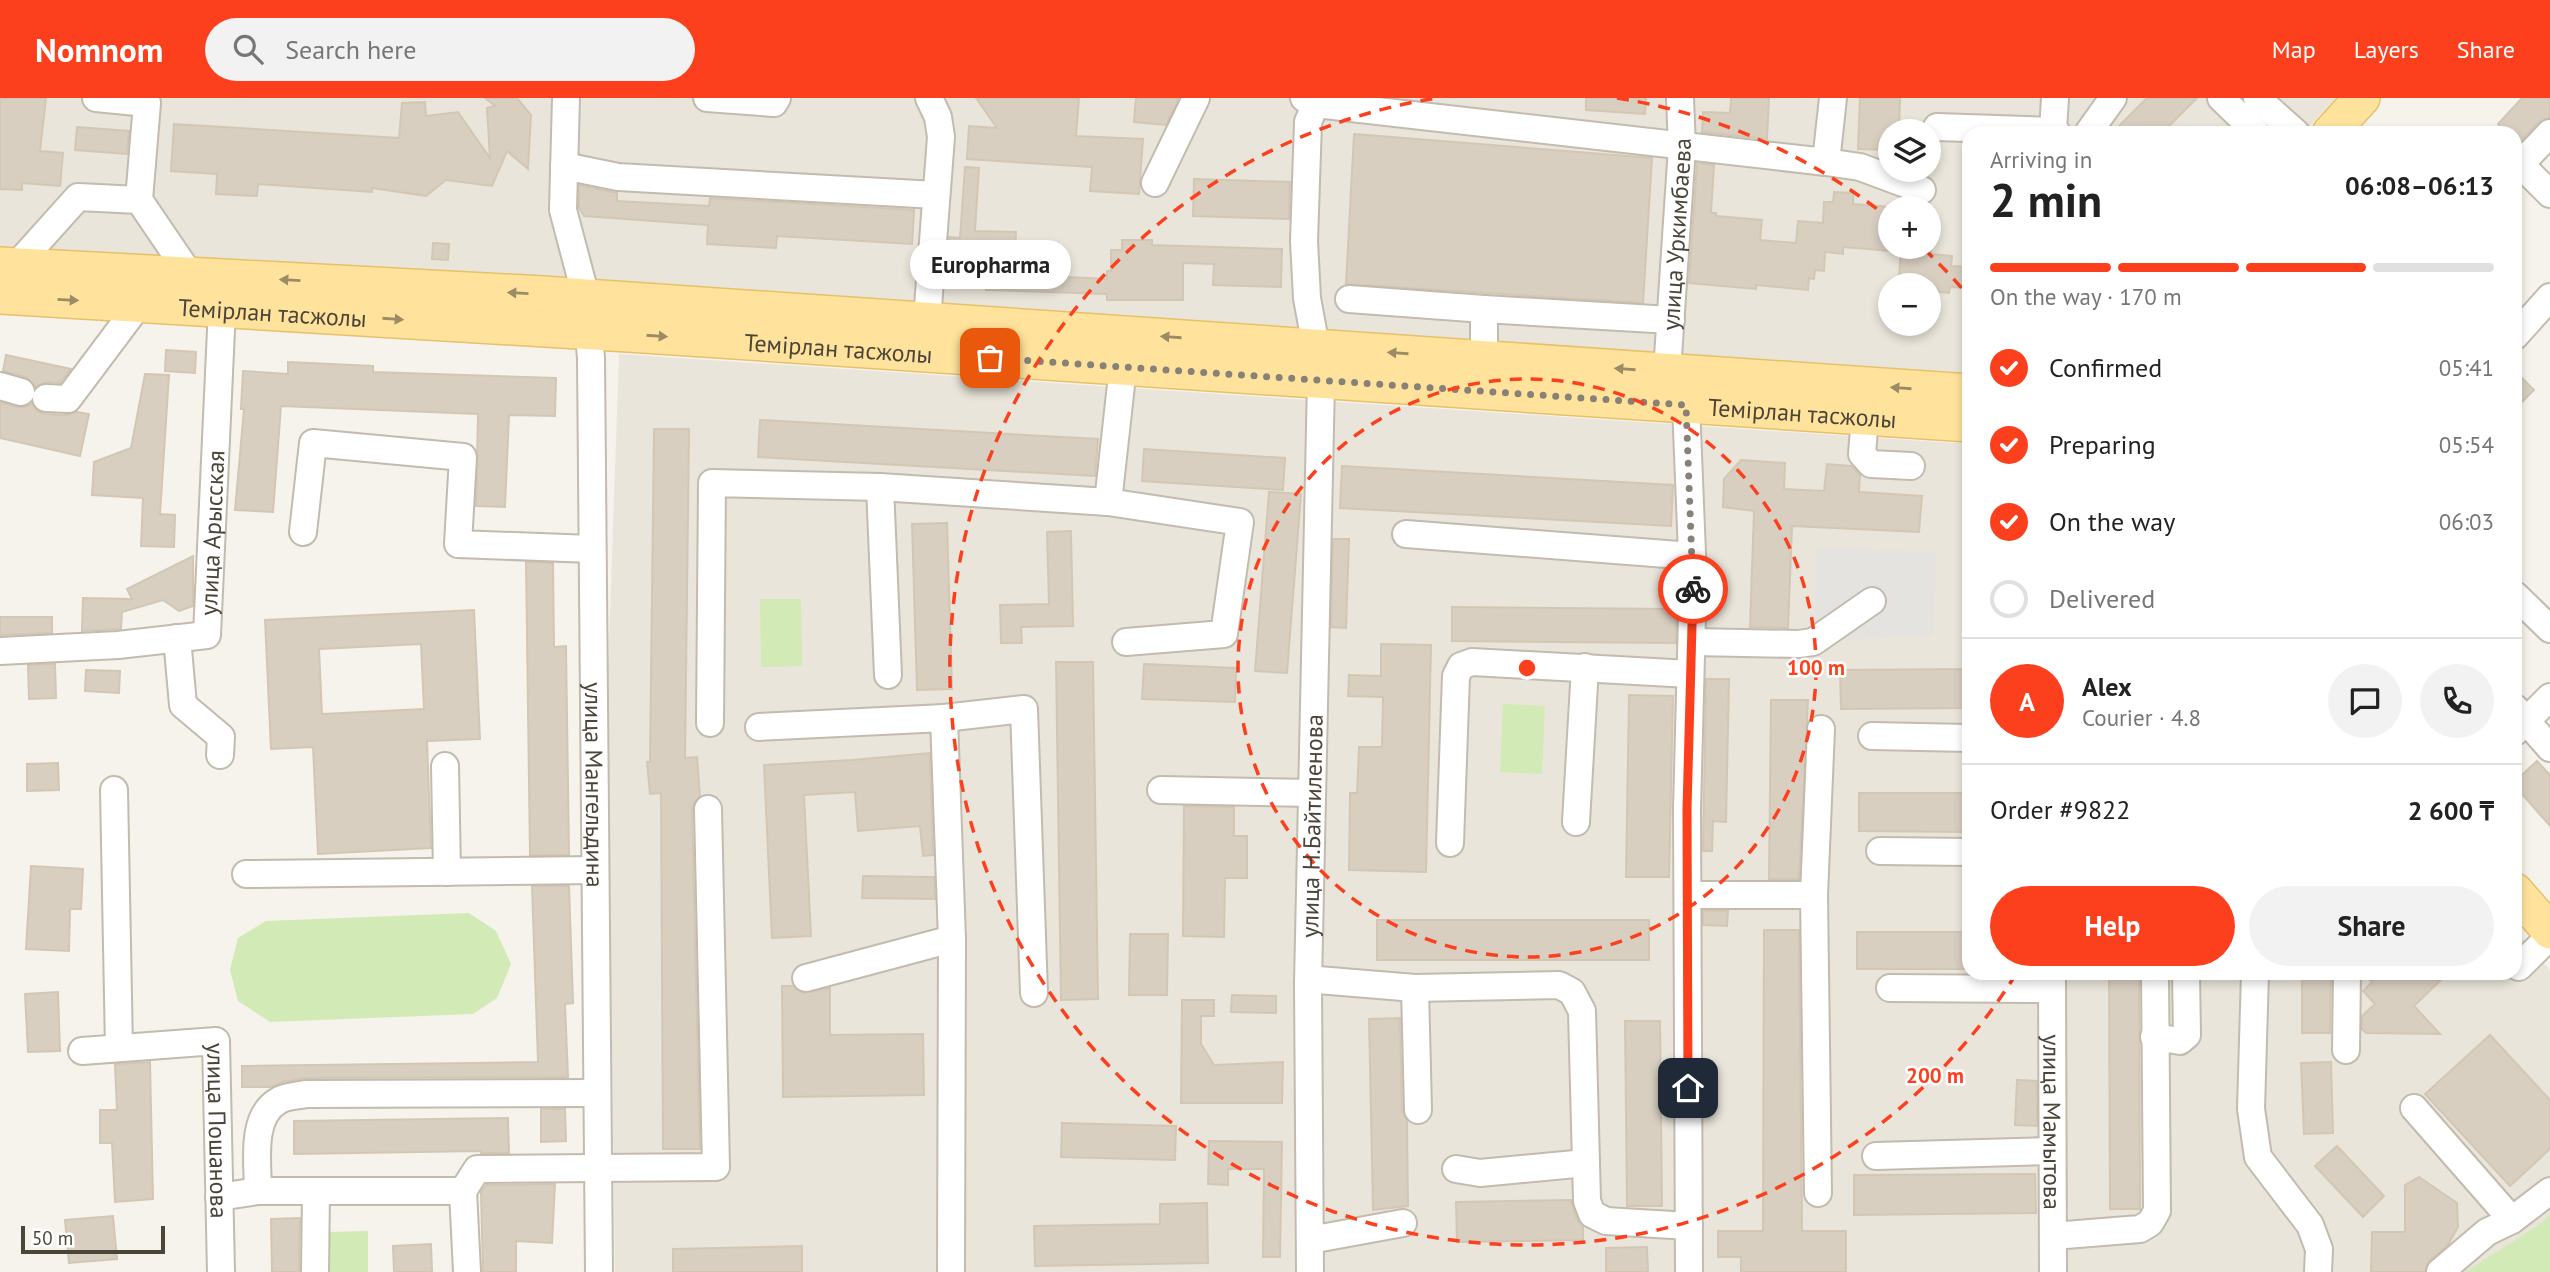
<!DOCTYPE html>
<html lang="en">
<head>
<meta charset="utf-8">
<style>
  body { margin:0; font-family:"PT Sans",sans-serif; background:#f2f2f2; color:#222; height:100vh; display:flex; flex-direction:column; font-size:26px; white-space:nowrap }
  * { box-sizing:border-box; margin:0 }
  p { font-size:23px; color:#767676 }
  .icon { flex:none; width:38px; height:38px; fill:none; stroke:currentColor; stroke-width:2; stroke-linecap:round; stroke-linejoin:round }
  .map { position:relative; flex:1; overflow:hidden }
  .drawer { position:absolute; left:1962px; top:28px; width:560px; height:854px; display:flex; flex-direction:column; background:#fff; border-radius:21px; box-shadow:0 4px 10px #0003 }
  .drawer>* { flex:none }
  .controls { position:absolute; left:1878px; top:21px; display:grid; gap:14px }
  .controls a { display:grid; place-items:center; width:63px; height:63px; border-radius:50%; background:#fff; box-shadow:0 4px 10px #0003; font-size:35px }
  .scale { position:absolute; left:21px; bottom:18px; width:144px; box-sizing:border-box; padding-left:7px; border:4px solid #4b4439; border-top:0; font-size:19px; line-height:24px; white-space:nowrap; color:#4b4439; -webkit-text-stroke:5px #fff; paint-order:stroke }
  .pin { position:absolute; display:grid; place-items:center; width:60px; height:60px; color:#fff; margin:-30px; border-radius:14px; box-shadow:0 4px 10px #0006 }
  .courier { position:absolute; display:grid; place-items:center; width:70px; height:70px; margin:-35px; border:5px solid #fc3f1d; border-radius:50%; background:#fff; color:#222; box-shadow:0 2px 9px #0007 }
  .bubble { position:absolute; height:49px; border-radius:24px; background:#fff; box-shadow:0 4px 10px #0003; font-size:23px; font-weight:600; line-height:49px; text-align:center }
  .head em { font-style:normal; font-weight:600 }
  .head div { display:flex; flex-direction:column-reverse }
  .head { display:flex; align-items:center; justify-content:space-between; height:119px; padding:0 28px }
  h1 { font-size:46px; font-weight:600; line-height:52px }
  .bar { display:grid; grid-template-columns:repeat(4,1fr); gap:10px 7px; align-content:center; height:84px; padding:0 28px }
  .bar i { height:9px; border-radius:5px; background:#e0e0e0 }
  .bar .selected { background:#fc3f1d }
  .bar p { grid-column:span 4 }
  .line { display:flex; align-items:center; gap:18px; padding:0 28px; border-top:2px solid #e0e0e0 }
  .line div { flex:1 }
  .round { display:grid; place-items:center; flex:none; width:74px; height:74px; border-radius:37px; background:#f2f2f2 }
  ol { padding:0 28px; list-style:none }
  li { display:flex; align-items:center; gap:21px; height:77px }
  li p { margin-inline-start:auto }
  li .icon { padding:7px; border-radius:50%; background:#fc3f1d; color:#fff; stroke-width:4 }
  li:last-child { color:#767676 }
  li i { width:38px; height:38px; border:4px solid #e0e0e0; border-radius:50% }
  .cta { display:flex; gap:14px; margin-top:auto; padding:14px 28px }
  .cta a { flex:1; height:80px; border-radius:42px; background:#fc3f1d; color:#fff; font-size:28px; font-weight:600; line-height:80px; text-align:center }
  .cta a+a { background:#f2f2f2; color:#222 }
  header { display:flex; align-items:center; gap:42px; box-sizing:border-box; height:98px; padding:0 35px; background:#fc3f1d; color:#fff }
  header strong { font-size:33px }
  nav { display:flex; gap:38px; margin-inline-start:auto; font-size:24px }
  .search { width:490px; height:63px; background:#f2f2f2; display:flex; align-items:center; gap:18px; box-sizing:border-box; padding:0 24px; border-radius:38px; color:#767676; font-size:26px }
  .map>svg:first-child { display:block }
</style>
</head>
<body>
<header>
<strong>Nomnom</strong>
<div class="search"><svg class="icon" aria-label="search" viewBox="0 0 24 24"><circle cx="10" cy="10" r="6"/><path d="M15 15l6 6"/></svg>Search here</div>
<nav><a>Map</a><a>Layers</a><a>Share</a></nav>
</header>
<div class="map">
<svg width="2550" height="1174" viewBox="0 0 2550 1174">
  <rect width="100%" height="100%" fill="#f6f3ec"/>
  <g fill="#eae5da" fill-rule="evenodd">
    <path d="M0 0H2336L2303 35H1969V289L0 162ZM1890 33H1928V72H1890ZM1890 110H1928V149H1890ZM1890 187H1928V226H1890Z"/>
    <polygon points="619,256 1969,346 1969,875 2515,875 2515,832 2550,872 2550,1174 615,1174 607,602"/>
  </g>
  <g fill="#d2eab5">
    <polygon points="760,501 801,501 802,568 761,569"/>
    <polygon points="1503,606 1545,608 1542,676 1500,674"/>
    <polygon points="469,815 496,833 511,866 497,900 473,916 270,924 238,903 230,872 238,840 266,823"/>
    <polygon points="2550,1116 2550,1174 2465,1174 2542,1125"/>
    <polygon points="368,1133 368,1174 327,1174 326,1134"/>
  </g>
  <polygon fill="#e5e3e0" points="1817,450 1937,454 1933,537 1813,544"/>
  <g fill="#d8cfc1" stroke="#d3c7b4" stroke-width="2" fill-rule="evenodd">
    <polygon points="0,0 46,0 40,53 63,55 60,88 22,85 22,92 0,91"/>
    <polygon points="485,0 517,0 531,17 528,71 507,53 492,88 446,82 426,98 372,90 372,94 258,86 257,98 216,96 217,76 171,73 174,26 399,40 402,5 425,4 426,18 458,14 490,60 487,10 495,8"/>
    <polygon points="976,0 1079,0 1076,38 1143,41 1139,96 1090,93 1092,69 967,61 969,28 997,30"/>
    <polygon points="1136,0 1179,0 1166,27 1134,24"/>
    <polygon points="1586,0 1646,0 1645,16 1586,12"/>
    <polygon points="1731,0 1769,0 1767,41 1702,34 1703,14 1730,15"/>
    <polygon points="1860,0 1900,0 1899,33 1890,33 1890,52 1858,51"/>
    <polygon points="2147,0 2197,0 2162,35 2112,35"/>
    <polygon points="2522,0 2550,0 2550,20 2539,24 2518,46 2515,42 2515,35 2507,35 2498,26"/>
    <polygon points="77,29 129,33 127,56 75,52"/>
    <polygon points="1354,36 1652,60 1643,205 1346,186"/>
    <polygon points="1697,65 1714,67 1711,115 1716,115 1716,118 1762,122 1760,142 1796,145 1798,123 1823,125 1824,104 1833,104 1834,94 1853,95 1853,106 1890,109 1890,153 1843,149 1843,156 1825,154 1824,173 1815,172 1814,181 1809,180 1808,192 1756,187 1756,191 1689,185"/>
    <polygon points="965,69 979,70 975,133 1016,134 1015,155 1068,157 1067,179 1107,181 1107,173 1111,173 1111,152 1122,152 1122,142 1152,142 1152,147 1282,151 1281,189 1213,187 1214,166 1183,165 1183,202 1107,202 1107,196 986,192 987,168 947,167 949,139 960,140"/>
    <polygon points="1194,81 1290,84 1289,121 1193,118"/>
    <polygon points="579,87 617,95 617,103 709,108 710,100 914,112 912,146 777,138 776,150 707,146 708,127 584,118 579,110"/>
    <polygon points="433,145 449,146 448,162 432,161"/>
    <polygon points="1901,149 1931,149 1931,156 1952,158 1951,168 1969,169 1969,190 1950,189 1949,195 1928,193 1928,187 1907,187 1908,180 1899,179"/>
    <polygon points="166,252 196,254 195,275 165,273"/>
    <polygon points="6,257 71,271 60,285 46,284 36,289 26,279 3,273"/>
    <polygon points="288,264 373,268 373,274 556,280 555,318 509,317 505,409 476,408 478,316 281,308 273,414 235,412 244,311 241,311 243,273 288,276"/>
    <polygon points="2515,273 2534,292 2515,311"/>
    <polygon points="145,276 169,277 160,416 175,417 174,449 141,448 143,400 92,397 94,364 131,350"/>
    <polygon points="0,304 17,309 25,309 32,306 37,313 45,316 67,317 77,314 89,316 80,358 0,340"/>
    <polygon points="760,322 1098,341 1095,378 758,359"/>
    <polygon points="654,331 689,331 685,660 697,659 700,698 695,703 692,711 700,1051 663,1051 661,695 650,696 647,664 650,664"/>
    <polygon points="1144,351 1285,360 1283,392 1142,383"/>
    <polygon points="1741,362 1785,365 1784,391 1824,393 1827,366 1851,368 1860,377 1859,394 1922,398 1919,434 1792,428 1788,530 1750,529 1754,413 1723,409 1724,381"/>
    <polygon points="1342,368 1673,387 1671,428 1340,410"/>
    <polygon points="1269,394 1301,396 1287,575 1255,573"/>
    <polygon points="947,425 952,591 917,592 912,426"/>
    <polygon points="1071,433 1073,528 1021,529 1022,545 1001,545 1000,507 1049,506 1047,434"/>
    <polygon points="1333,441 1349,441 1346,530 1331,529"/>
    <polygon points="193,458 193,508 179,513 163,502 122,514 121,531 82,533 83,500 132,501 127,491"/>
    <polygon points="526,464 553,465 554,549 566,548 569,757 530,757"/>
    <polygon points="1452,509 1676,511 1676,545 1452,543"/>
    <path d="M474 512 480 641 427 643 431 750 318 756 313 649 271 651 265 522ZM421 546 424 611 322 616 319 551Z"/>
    <polygon points="0,519 52,519 52,535 0,537"/>
    <polygon points="1381,546 1431,547 1426,774 1349,772 1350,695 1357,695 1359,649 1382,649 1383,599 1348,598 1349,577 1381,578"/>
    <polygon points="1056,564 1093,564 1098,901 1061,902"/>
    <polygon points="55,566 56,600 29,601 28,567"/>
    <polygon points="1144,566 1236,570 1235,604 1142,601"/>
    <polygon points="1969,571 1969,610 1841,611 1840,572"/>
    <polygon points="86,572 120,573 119,595 85,593"/>
    <polygon points="1706,581 1729,581 1726,724 1713,723 1712,753 1703,753"/>
    <polygon points="1629,597 1673,598 1669,779 1626,779"/>
    <polygon points="1771,602 1808,602 1799,781 1769,781"/>
    <polygon points="930,655 933,757 923,758 920,728 858,733 855,694 804,697 811,838 772,840 764,667 852,662"/>
    <polygon points="2537,663 2550,677 2550,728 2515,688 2515,683"/>
    <polygon points="58,665 59,692 27,693 27,666"/>
    <polygon points="1859,695 1969,695 1969,734 1859,733"/>
    <polygon points="1184,708 1234,709 1234,738 1247,738 1247,780 1225,780 1224,839 1183,838"/>
    <polygon points="31,768 83,771 81,811 70,811 69,853 26,851"/>
    <polygon points="863,778 934,779 935,801 862,800"/>
    <polygon points="532,788 569,788 573,905 565,906 568,979 306,980 283,984 271,989 242,989 242,968 538,964"/>
    <polygon points="1703,813 1728,813 1727,828 1703,827"/>
    <rect x="1377" y="822" width="272" height="40"/>
    <polygon points="1764,832 1799,832 1802,1133 1846,1133 1846,1174 1741,1174 1741,1159 1718,1159 1718,1133 1763,1133"/>
    <rect x="1857" y="834" width="112" height="37"/>
    <polygon points="1130,836 1168,836 1167,897 1129,897"/>
    <polygon points="2109,875 2139,875 2140,1111 2110,1111"/>
    <polygon points="2302,875 2331,875 2330,935 2302,935"/>
    <polygon points="2363,875 2448,875 2414,908 2440,936 2366,935 2362,931 2362,918 2375,906 2363,893 2372,884"/>
    <polygon points="782,888 793,888 803,895 830,890 830,937 923,936 924,997 783,999"/>
    <polygon points="58,894 60,953 28,954 25,896"/>
    <polygon points="1232,897 1276,898 1276,915 1231,914"/>
    <polygon points="1182,902 1214,902 1214,918 1201,918 1201,946 1214,967 1283,964 1282,1005 1181,1005"/>
    <polygon points="1400,920 1402,1012 1407,1023 1408,1108 1373,1112 1369,921"/>
    <polygon points="1625,923 1660,923 1662,1108 1627,1108"/>
    <polygon points="2490,937 2550,1002 2550,1051 2510,1088 2425,996"/>
    <polygon points="150,964 153,1101 115,1104 112,1045 100,1045 100,1012 117,1012 115,966"/>
    <polygon points="2331,964 2333,1035 2304,1036 2301,965"/>
    <polygon points="2017,982 2037,983 2037,1028 2015,1027"/>
    <polygon points="541,1011 565,1011 566,1043 541,1044"/>
    <polygon points="508,1020 509,1055 481,1055 481,1053 294,1056 294,1023"/>
    <polygon points="1062,1025 1176,1028 1175,1062 1061,1059"/>
    <polygon points="1209,1043 1282,1044 1280,1159 1263,1159 1264,1071 1228,1071 1228,1087 1208,1086"/>
    <polygon points="2337,1048 2384,1098 2363,1119 2315,1068"/>
    <polygon points="2035,1076 2036,1115 1854,1117 1854,1077"/>
    <polygon points="2419,1079 2457,1105 2458,1129 2447,1148 2429,1163 2425,1174 2371,1174 2372,1134 2405,1134 2405,1087"/>
    <polygon points="555,1086 552,1145 516,1143 516,1174 483,1174 481,1094 486,1087"/>
    <polygon points="1571,1102 1577,1122 1583,1128 1583,1142 1457,1144 1456,1104"/>
    <polygon points="1207,1105 1208,1165 1035,1168 1034,1128 1160,1126 1160,1106"/>
    <polygon points="113,1118 117,1161 69,1165 65,1122"/>
    <polygon points="300,1120 299,1174 272,1174 271,1121"/>
    <polygon points="431,1146 432,1174 394,1174 393,1148"/>
    <polygon points="802,1148 802,1174 673,1174 673,1151"/>
    <polygon points="1647,1149 1648,1174 1606,1174 1606,1150"/>
  </g>
  <g fill="none" stroke-linecap="round" stroke-linejoin="round">
    <defs>
      <g id="minor">
        <polyline points="96,0 147,5 139,102"/>
        <path id="s1" d="M566 0 563 112 586 199 591 260 599 1174"/>
        <polyline points="707,0 774,5 777,0"/>
        <polyline points="1304,0 1316,6 1826,64 1860,69 1922,92"/>
        <polyline points="2055,0 2053,33 2057,35"/>
        <polyline points="2221,0 2257,35"/>
        <polyline points="2257,0 2296,35"/>
        <polyline points="1937,29 2053,33"/>
        <polyline points="2088,35 2113,0"/>
        <polyline points="1826,64 1833,0"/>
        <polyline points="2520,66 2550,96"/>
        <polyline points="564,68 618,79 936,97"/>
        <polyline points="2515,72 2550,35"/>
        <polyline points="1155,85 1196,0"/>
        <polyline points="16,168 78,99 139,102 190,177"/>
        <polyline points="1349,201 1484,211 1484,261"/>
        <polyline points="1484,211 1671,222"/>
        <polyline points="927,222 941,39 938,19 929,0"/>
        <polyline points="2515,238 2550,199"/>
        <polyline points="1316,249 1307,200 1304,143 1308,24 1318,0"/>
        <polyline points="1123,269 1108,404 1240,424 1224,536 1126,544"/>
        <path id="s2" d="M1667 274 1682 49 1680 0"/>
        <polyline points="0,288 21,294"/>
        <polyline points="46,300 68,301 140,205"/>
        <polyline points="1686,307 1693,480 1687,711 1689,1174"/>
        <polyline points="1865,319 1862,356 1871,366 1911,368"/>
        <polyline points="880,389 888,577"/>
        <polyline points="303,434 313,345 463,359 458,446 592,451"/>
        <polyline points="1406,436 1692,458"/>
        <polyline points="2515,497 2550,531"/>
        <polyline points="177,540 183,607 221,639 220,657"/>
        <polyline points="1692,544 1798,546 1813,544 1872,503"/>
        <path id="s3" d="M0 553 118 547 207 537 222 210"/>
        <polyline points="2515,610 2550,650"/>
        <polyline points="944,620 1024,611 1034,895"/>
        <polyline points="710,625 712,385 880,389 1108,404"/>
        <polyline points="759,629 944,620 952,841 951,1174"/>
        <polyline points="2515,634 2550,599"/>
        <polyline points="1872,638 1969,640"/>
        <polyline points="445,668 447,774"/>
        <polyline points="114,692 119,950"/>
        <polyline points="1161,692 1312,695"/>
        <polyline points="1576,724 1585,569"/>
        <polyline points="1450,745 1456,578 1461,568 1472,564 1690,576"/>
        <polyline points="1880,753 1969,754"/>
        <polyline points="246,776 595,772"/>
        <polyline points="1688,797 1814,797 1821,631"/>
        <polyline points="1814,797 1818,1095"/>
        <polyline points="2515,867 2519,869 2550,838"/>
        <path id="s4" d="M2052 875 2053 1174"/>
        <polyline points="2255,875 2251,1011 2258,1059 2310,1127 2319,1151 2318,1174"/>
        <polyline points="806,880 952,841"/>
        <polyline points="1308,885 1318,882 1415,890 1559,887 1572,894 1582,913 1586,1065 1480,1075 1456,1071"/>
        <polyline points="1415,890 1418,1012"/>
        <polyline points="1890,890 2052,891"/>
        <polyline points="2154,939 2180,943 2187,937 2186,875"/>
        <polyline points="2346,952 2347,875"/>
        <path id="s5" d="M82 953 216 943 221 1174"/>
        <polyline points="2414,1010 2512,1122"/>
        <polyline points="1876,1058 2052,1053"/>
        <polyline points="1586,1065 1587,1103 1592,1116 1606,1123 1689,1128"/>
        <path d="M258 1093C258 1066 250 1019 278 1003 285 998 297 998 306 996L596 995"/>
        <polyline points="463,1093 467,1174"/>
        <polyline points="219,1099 258,1093 463,1093 477,1071 716,1069 708,711"/>
        <polyline points="2053,1138 2140,1131 2150,1125 2157,1113 2155,875"/>
        <polyline points="1310,1142 1403,1125"/>
        <polyline points="315,1174 316,1093"/>
        <path id="s6" d="M1310 1174 1308 885 1321 283"/>
        <polyline points="2440,1174 2487,1134 2512,1122 2550,1093"/>
      </g>
      <g id="major">
        <polyline points="2330,35 2362,0"/>
        <polyline points="0,167 543,196 1969,294"/>
        <path id="s7" d="M0 198 644 237 1969 326"/>
        <polyline points="2515,793 2550,833"/>
      </g>
    </defs>
    <use href="#minor" stroke="#c2bbae" stroke-width="30"/>
    <use href="#major" stroke="#e6c16a" stroke-width="38"/>
    <use href="#minor" stroke="#fff" stroke-width="26"/>
    <use href="#major" stroke="#ffe39c" stroke-width="35"/>
  </g>
  <defs><path id="oneway-solid" d="M-6-.8H1V-3.2L6.5 0L1 3.2V.8H-6Z" transform="scale(1.75)"/></defs>
  <g fill="#9c8c66">
    <use href="#oneway-solid" transform="translate(290 182) rotate(-177)"/>
    <use href="#oneway-solid" transform="translate(518 195) rotate(-177)"/>
    <use href="#oneway-solid" transform="translate(68 202) rotate(3)"/>
    <use href="#oneway-solid" transform="translate(393 221) rotate(4)"/>
    <use href="#oneway-solid" transform="translate(657 238) rotate(4)"/>
    <use href="#oneway-solid" transform="translate(1171 239) rotate(-176)"/>
    <use href="#oneway-solid" transform="translate(1398 255) rotate(-176)"/>
    <use href="#oneway-solid" transform="translate(1625 271) rotate(-176)"/>
    <use href="#oneway-solid" transform="translate(1901 290) rotate(-176)"/>
  </g>
  <g fill="none" stroke-linecap="round" stroke-linejoin="round">
    <polyline stroke="#878178" stroke-width="7" stroke-dasharray="0 12.6" points="990,260 1686,307 1693,491"/>
    <polyline stroke="#fc3f1d" stroke-width="9" points="1688,990 1687,711 1693,491"/>
  </g>
  <g fill="none" stroke="#fc3f1d" stroke-width="3.5" stroke-dasharray="12 9">
    <circle cx="1527" cy="570" r="289"/>
    <path d="M2016 876A577 577 0 1 1 1437 0M1617 0A577 577 0 0 1 1886 118M1924 151A577 577 0 0 1 1966 195"/>
  </g>
  <g text-anchor="middle" dominant-baseline="central" stroke-width="5" stroke-linejoin="round" paint-order="stroke">
    <g font-size="24" fill="#4b4439" stroke="#fff">
      <text stroke="none"><textPath href="#s2" startOffset="138">улица Уркимбаева</textPath></text>
      <text stroke="none"><textPath href="#s7" startOffset="273">Темірлан тасжолы</textPath></text>
      <text stroke="none"><textPath href="#s7" startOffset="840">Темірлан тасжолы</textPath></text>
      <text stroke="none"><textPath href="#s7" startOffset="1806">Темірлан тасжолы</textPath></text>
      <text stroke="none"><textPath href="#s3" startOffset="310">улица Арысская</textPath></text>
      <text stroke="none"><textPath href="#s1" startOffset="690">улица Мангельдина</textPath></text>
      <text stroke="none"><textPath href="#s6" startOffset="446">улица Н.Байтиленова</textPath></text>
      <text stroke="none"><textPath href="#s4" startOffset="149">улица Мамытова</textPath></text>
      <text stroke="none"><textPath href="#s5" startOffset="224">улица Пошанова</textPath></text>
    </g>
  </g>
  <circle cx="1527" cy="570" r="10" fill="#fc3f1d" stroke="#fff" stroke-width="3.5"/>
  <g font-size="21" text-anchor="middle" font-weight="bold" fill="#fc3f1d" stroke="#fff" stroke-width="5" stroke-linejoin="round" paint-order="stroke">
    <text x="1816" y="577">100 m</text>
    <text x="1935" y="985">200 m</text>
  </g>
</svg>
<div class="controls">
<a><svg class="icon" aria-label="layers" viewBox="0 0 24 24"><path d="M12 4l9 5-9 5-9-5zM3 14l9 5 9-5"/></svg></a>
<a>+</a>
<a>−</a>
</div>
<div class="scale">50 m</div>
<div class="pin" style="left:990px;top:260px;background:#ea580c"><svg class="icon" aria-label="bag" viewBox="0 0 24 24"><path d="M5 8h14l-1 12H6zM9 8a3 3 0 0 1 6 0"/></svg></div>
<div class="pin" style="left:1688px;top:990px;background:#1f2937"><svg class="icon" aria-label="home" viewBox="0 0 24 24"><path d="M3 11l9-7 9 7M6 9v11h12V9"/></svg></div>
<div class="courier" style="left:1693px;top:491px"><svg class="icon" aria-label="bike" viewBox="0 0 24 24"><circle cx="6" cy="16" r="4"/><circle cx="18" cy="16" r="4"/><path d="M6 16l4-8h5l3 8M10 8l3 8H6M13 5h3"/></svg></div>
<div class="bubble" style="left:910px;top:142px;width:161px">Europharma</div>
<section class="drawer">
<div class="head"><div><h1>2 min</h1><p>Arriving in</p></div><em>06:08–06:13</em></div>
<div class="bar"><i class="selected"></i><i class="selected"></i><i class="selected"></i><i></i><p>On the way · 170 m</p></div>
<ol>
<li><svg class="icon" aria-label="check" viewBox="0 0 24 24"><path d="M5 12l5 5 9-10"/></svg>Confirmed<p>05:41</p></li>
<li><svg class="icon" aria-label="check" viewBox="0 0 24 24"><path d="M5 12l5 5 9-10"/></svg>Preparing<p>05:54</p></li>
<li><svg class="icon" aria-label="check" viewBox="0 0 24 24"><path d="M5 12l5 5 9-10"/></svg>On the way<p>06:03</p></li>
<li><i></i>Delivered</li>
</ol>
<div class="line" style="height:126px"><b class="round" style="background:#fc3f1d;color:#fff">A</b><div><b>Alex</b><p>Courier · 4.8</p></div><a class="round"><svg class="icon" aria-label="chat" viewBox="0 0 24 24"><path d="M4 5h16v11H9l-5 4z"/></svg></a><a class="round"><svg class="icon" aria-label="phone" viewBox="0 0 24 24"><path d="M5 4h4l2 5-3 2q2 4 5 5l2-3 5 2v4C11 20 4 13 5 4z"/></svg></a></div>
<div class="line" style="height:91px"><div>Order #9822</div><b>2 600 ₸</b></div>
<div class="cta"><a>Help</a><a>Share</a></div>
</section>
</div>
</body>
</html>
